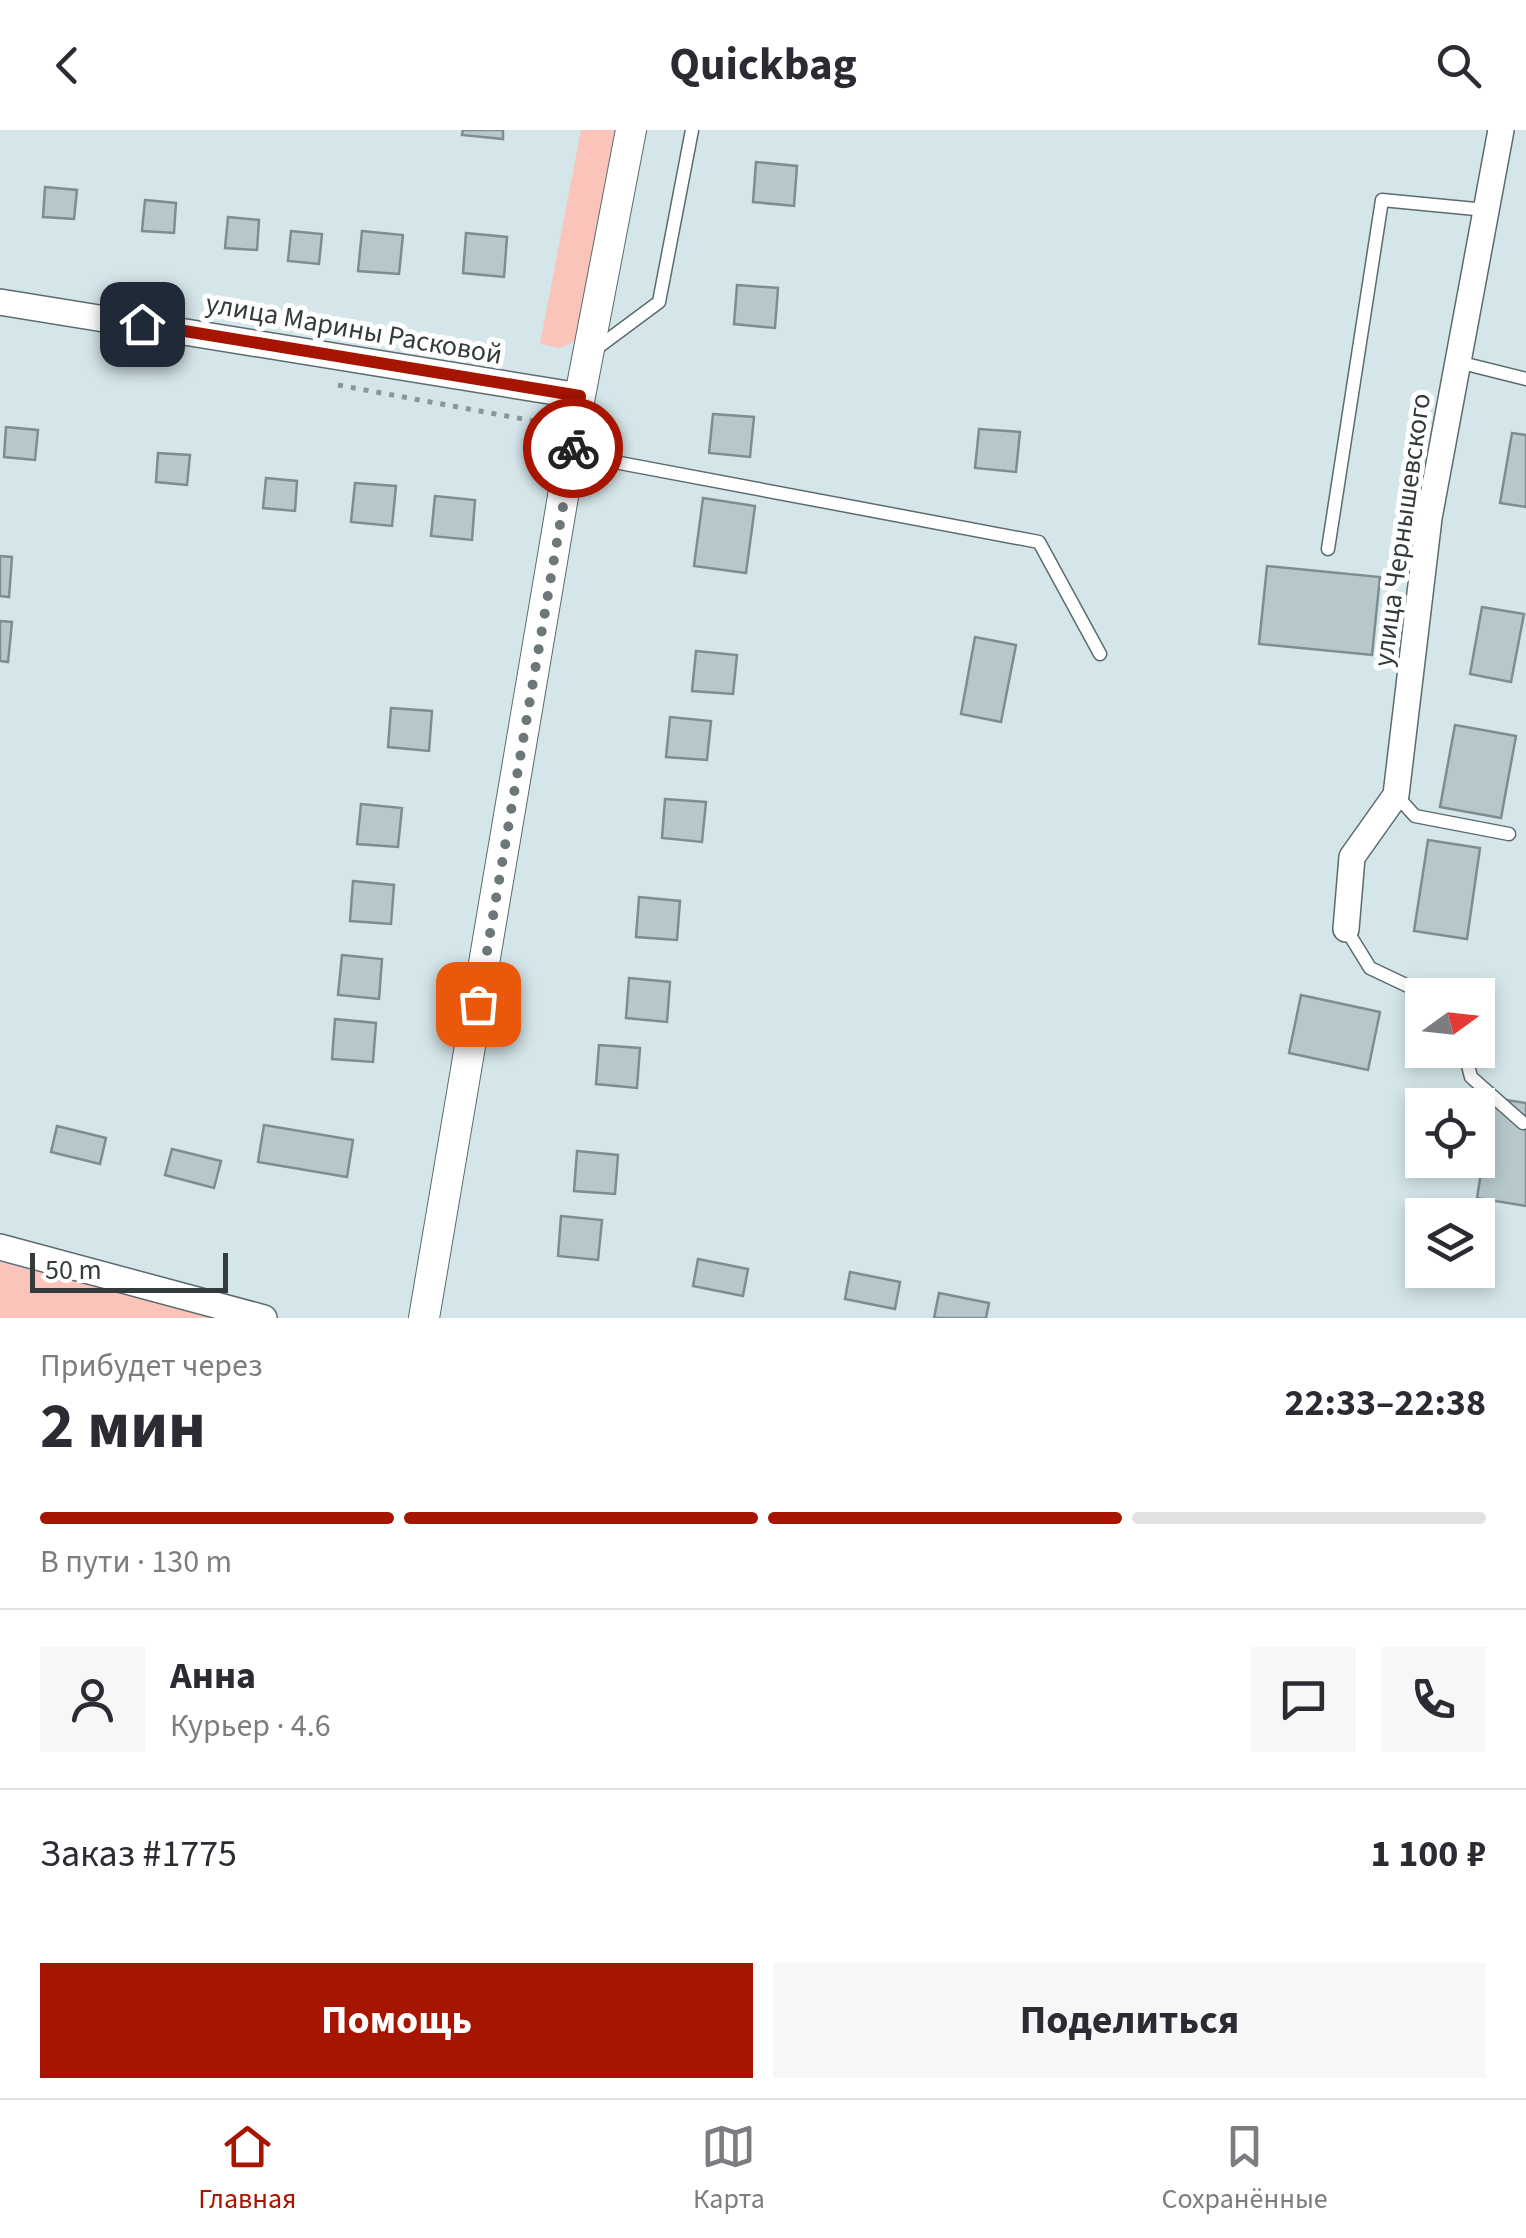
<!DOCTYPE html>
<html lang="ru">
<head>
<meta charset="utf-8">
<style>
  body { margin:0; font-family:"Source Sans 3",sans-serif; background:#f7f7f7; color:#2b2b33; height:100vh; display:flex; flex-direction:column; font-size:38px; white-space:nowrap }
  * { box-sizing:border-box; margin:0 }
  p { font-size:32px; color:#7c7c81 }
  .icon { flex:none; width:55px; height:55px; fill:none; stroke:currentColor; stroke-width:2; stroke-linecap:round; stroke-linejoin:round }
  .map { position:relative; height:1188px; overflow:hidden }
  .drawer { display:flex; flex-direction:column; background:#fff; flex:1 }
  .drawer>* { flex:none }
  .needle { width:65px; rotate:75deg }
  .fabs { position:absolute; left:1405px; top:848px; display:grid; gap:20px }
  .fabs a { display:grid; place-items:center; width:90px; height:90px; border-radius:0px; background:#fff; box-shadow:0 5px 15px #0003; font-size:50px }
  .scale { position:absolute; left:30px; bottom:25px; width:198px; box-sizing:border-box; padding-left:10px; border:5px solid #343b3d; border-top:0; font-size:28px; line-height:35px; white-space:nowrap; color:#343b3d; -webkit-text-stroke:8px #fff; paint-order:stroke }
  .pin { position:absolute; display:grid; place-items:center; width:85px; height:85px; color:#fff; margin:-42px; border-radius:20px; box-shadow:0 5px 15px #0006 }
  .courier { position:absolute; display:grid; place-items:center; width:100px; height:100px; margin:-50px; border:8px solid #a71500; border-radius:50%; background:#fff; color:#222; box-shadow:0 2px 12px #0007 }
  .overview em { font-style:normal; font-weight:700 }
  .overview div { display:flex; flex-direction:column-reverse }
  .overview { display:flex; align-items:center; justify-content:space-between; height:170px; padding:0 40px }
  h1 { font-size:65px; font-weight:700; line-height:75px }
  .bar { display:grid; grid-template-columns:repeat(4,1fr); gap:15px 10px; align-content:center; height:120px; padding:0 40px }
  .bar i { height:12px; border-radius:8px; background:#e1e1e2 }
  .bar .current { background:#a71500 }
  .bar p { grid-column:span 4 }
  .line { display:flex; align-items:center; gap:25px; padding:0 40px; border-top:2px solid #e1e1e2 }
  .line div { flex:1 }
  .round { display:grid; place-items:center; flex:none; width:105px; height:105px; border-radius:0px; background:#f7f7f7 }
  .cta { display:flex; gap:20px; margin-top:auto; padding:20px 40px }
  .cta a { flex:1; height:115px; border-radius:0px; background:#a71500; color:#fff; font-size:40px; font-weight:700; line-height:115px; text-align:center }
  .cta a+a { background:#f7f7f7; color:#2b2b33 }
  header { display:flex; justify-content:space-between; align-items:center; height:130px; padding:0 40px; background:#fff; font-size:45px; font-weight:700 }
  .dock { display:flex; justify-content:space-around; align-items:center; height:140px; border-top:2px solid #e1e1e2; background:#fff; font-size:28px; color:#7c7c81 }
  .dock a { display:grid; justify-items:center; gap:5px }
  .dock .current { color:#a71500 }
  .map>svg:first-child { display:block }
</style>
</head>
<body>
<header><svg class="icon" aria-label="back" viewBox="0 0 24 24"><path d="M15 5l-7 7 7 7"/></svg>Quickbag<svg class="icon" aria-label="search" viewBox="0 0 24 24"><circle cx="10" cy="10" r="6"/><path d="M15 15l6 6"/></svg></header>
<div class="map">
<svg width="1526" height="1188" viewBox="0 0 1526 1188">
  <rect width="100%" height="100%" fill="#d4e6ea"/>
  <g fill="#fac4ba">
    <polygon points="581,0 620,0 578,210 560,218 540,214"/>
    <polygon points="0,1132 218,1188 0,1188"/>
  </g>
  <g fill="#b6c8cc" stroke="#7d8e91" stroke-width="2.5">
    <polygon points="463,0 503,0 503,9 462,5"/>
    <polygon points="756,32 797,36 794,76 753,72"/>
    <polygon points="45,57 77,60 74,89 43,87"/>
    <polygon points="145,70 176,73 174,103 142,101"/>
    <polygon points="228,87 259,90 257,120 225,118"/>
    <polygon points="291,101 322,104 319,134 288,131"/>
    <polygon points="362,101 403,105 399,144 358,141"/>
    <polygon points="466,103 507,107 504,147 463,143"/>
    <polygon points="737,155 778,158 775,198 734,194"/>
    <polygon points="713,284 754,287 750,327 709,323"/>
    <polygon points="6,297 38,300 35,330 4,327"/>
    <polygon points="979,299 1020,302 1016,342 975,338"/>
    <polygon points="1512,303 1526,305 1526,377 1500,373"/>
    <polygon points="158,323 190,325 187,355 156,352"/>
    <polygon points="266,348 297,351 295,381 263,378"/>
    <polygon points="355,353 396,356 392,396 351,392"/>
    <polygon points="435,366 475,370 472,410 431,406"/>
    <polygon points="703,368 755,376 746,443 694,436"/>
    <polygon points="0,426 12,427 9,467 0,466"/>
    <polygon points="1267,436 1380,447 1372,525 1259,514"/>
    <polygon points="1482,477 1524,484 1511,552 1470,544"/>
    <polygon points="0,491 12,492 8,532 0,531"/>
    <polygon points="975,507 1016,515 1001,592 961,584"/>
    <polygon points="696,521 737,525 733,564 692,561"/>
    <polygon points="391,578 432,581 429,621 388,617"/>
    <polygon points="670,587 711,591 707,630 666,627"/>
    <polygon points="1455,595 1516,606 1501,688 1440,677"/>
    <polygon points="665,669 706,672 702,712 662,708"/>
    <polygon points="361,674 402,678 398,717 357,714"/>
    <polygon points="1428,710 1480,718 1467,809 1414,801"/>
    <polygon points="353,751 394,755 391,794 350,791"/>
    <polygon points="639,767 680,771 677,810 636,807"/>
    <polygon points="342,825 382,829 379,869 338,865"/>
    <polygon points="629,848 670,852 667,892 626,888"/>
    <polygon points="1301,865 1380,882 1368,940 1289,923"/>
    <polygon points="335,889 376,893 373,932 332,929"/>
    <polygon points="599,915 640,918 637,958 596,954"/>
    <polygon points="1493,968 1526,973 1526,1076 1477,1068"/>
    <polygon points="264,995 353,1010 347,1047 258,1032"/>
    <polygon points="57,996 106,1008 100,1034 51,1022"/>
    <polygon points="172,1019 221,1031 214,1058 165,1045"/>
    <polygon points="577,1021 618,1025 615,1064 574,1061"/>
    <polygon points="561,1086 602,1090 598,1130 558,1126"/>
    <polygon points="698,1129 748,1139 743,1166 693,1156"/>
    <polygon points="850,1142 900,1152 895,1179 845,1169"/>
    <polygon points="939,1163 989,1173 986,1188 934,1188"/>
  </g>
  <g fill="none" stroke-linecap="round" stroke-linejoin="round">
    <defs>
      <g id="service">
        <polyline points="593,221 659,172 692,0"/>
        <polyline points="1458,232 1526,249"/>
        <polyline points="572,324 1039,412 1100,524"/>
        <polyline points="1328,419 1382,70 1486,80"/>
        <polyline points="1396,665 1415,686 1509,704"/>
        <polyline points="1346,799 1370,838 1427,865"/>
        <polyline points="1464,920 1471,947 1523,993"/>
      </g>
      <g id="minor">
        <polyline points="0,172 580,266"/>
        <polyline points="1346,799 1352,727 1396,665 1429,388 1501,0"/>
        <polyline points="0,1117 264,1188"/>
      </g>
      <polyline id="tertiary" points="424,1188 580,266 631,0"/>
    </defs>
    <use href="#service" stroke="#5b6b6e" stroke-width="15"/>
    <use href="#minor" stroke="#5b6b6e" stroke-width="28"/>
    <use href="#tertiary" stroke="#5b6b6e" stroke-width="32"/>
    <polyline stroke="#8a979a" stroke-width="5" stroke-dasharray="5 8" stroke-linecap="butt" points="338,255 534,291"/>
    <use href="#service" stroke="#fff" stroke-width="12"/>
    <use href="#minor" stroke="#fff" stroke-width="25"/>
    <use href="#tertiary" stroke="#fff" stroke-width="30"/>
  </g>
  <g fill="none" stroke-linecap="round" stroke-linejoin="round">
    <polyline stroke="#6c777a" stroke-width="10" stroke-dasharray="0 18" points="478,874 573,318"/>
    <polyline stroke="#a71500" stroke-width="12" points="142,194 580,266 573,318"/>
  </g>
  <g text-anchor="middle" dominant-baseline="central" stroke-width="10" stroke-linejoin="round" paint-order="stroke">
    <g font-size="28" fill="#343b3d" stroke="#fff">
      <text transform="translate(354 199) rotate(10)">улица Марины Расковой</text>
      <text transform="translate(1402 400) rotate(-82)">улица Чернышевского</text>
    </g>
  </g>
</svg>
<div class="fabs">
<a><svg class="needle" viewBox="-14 -14 28 28"><path d="M0-13l5 13h-10z" fill="#e53935"/><path d="M0 13l5-13h-10z" fill="#7c7c81"/></svg></a>
<a><svg class="icon" aria-label="locate" viewBox="0 0 24 24"><circle cx="12" cy="12" r="6"/><path d="M12 2v4M12 18v4M2 12h4M18 12h4"/></svg></a>
<a><svg class="icon" aria-label="layers" viewBox="0 0 24 24"><path d="M12 4l9 5-9 5-9-5zM3 14l9 5 9-5"/></svg></a>
</div>
<div class="scale">50 m</div>
<div class="pin" style="left:478px;top:874px;background:#ea580c"><svg class="icon" aria-label="bag" viewBox="0 0 24 24"><path d="M5 8h14l-1 12H6zM9 8a3 3 0 0 1 6 0"/></svg></div>
<div class="pin" style="left:142px;top:194px;background:#1f2937"><svg class="icon" aria-label="home" viewBox="0 0 24 24"><path d="M3 11l9-7 9 7M6 9v11h12V9"/></svg></div>
<div class="courier" style="left:573px;top:318px"><svg class="icon" aria-label="bike" viewBox="0 0 24 24"><circle cx="6" cy="16" r="4"/><circle cx="18" cy="16" r="4"/><path d="M6 16l4-8h5l3 8M10 8l3 8H6M13 5h3"/></svg></div>
</div>
<section class="drawer">
<div class="overview"><div><h1>2 мин</h1><p>Прибудет через</p></div><em>22:33–22:38</em></div>
<div class="bar"><i class="current"></i><i class="current"></i><i class="current"></i><i></i><p>В пути · 130 m</p></div>
<div class="line" style="height:180px"><a class="round"><svg class="icon" aria-label="person" viewBox="0 0 24 24"><circle cx="12" cy="8" r="4"/><path d="M4 21q1-7 8-7t8 7"/></svg></a><div><b>Анна</b><p>Курьер · 4.6</p></div><a class="round"><svg class="icon" aria-label="chat" viewBox="0 0 24 24"><path d="M4 5h16v11H9l-5 4z"/></svg></a><a class="round"><svg class="icon" aria-label="phone" viewBox="0 0 24 24"><path d="M5 4h4l2 5-3 2q2 4 5 5l2-3 5 2v4C11 20 4 13 5 4z"/></svg></a></div>
<div class="line" style="height:130px"><div>Заказ #1775</div><b>1 100 ₽</b></div>
<div class="cta"><a>Помощь</a><a>Поделиться</a></div>
</section>
<nav class="dock">
<a class="current"><svg class="icon" aria-label="home" viewBox="0 0 24 24"><path d="M3 11l9-7 9 7M6 9v11h12V9"/></svg>Главная</a>
<a><svg class="icon" aria-label="map" viewBox="0 0 24 24"><path d="M3 6l6-2 6 2 6-2v14l-6 2-6-2-6 2zM9 4v14M15 6v14"/></svg>Карта</a>
<a><svg class="icon" aria-label="saved" viewBox="0 0 24 24"><path d="M7 4h10v16l-5-4-5 4z"/></svg>Сохранённые</a>
</nav>
</body>
</html>
